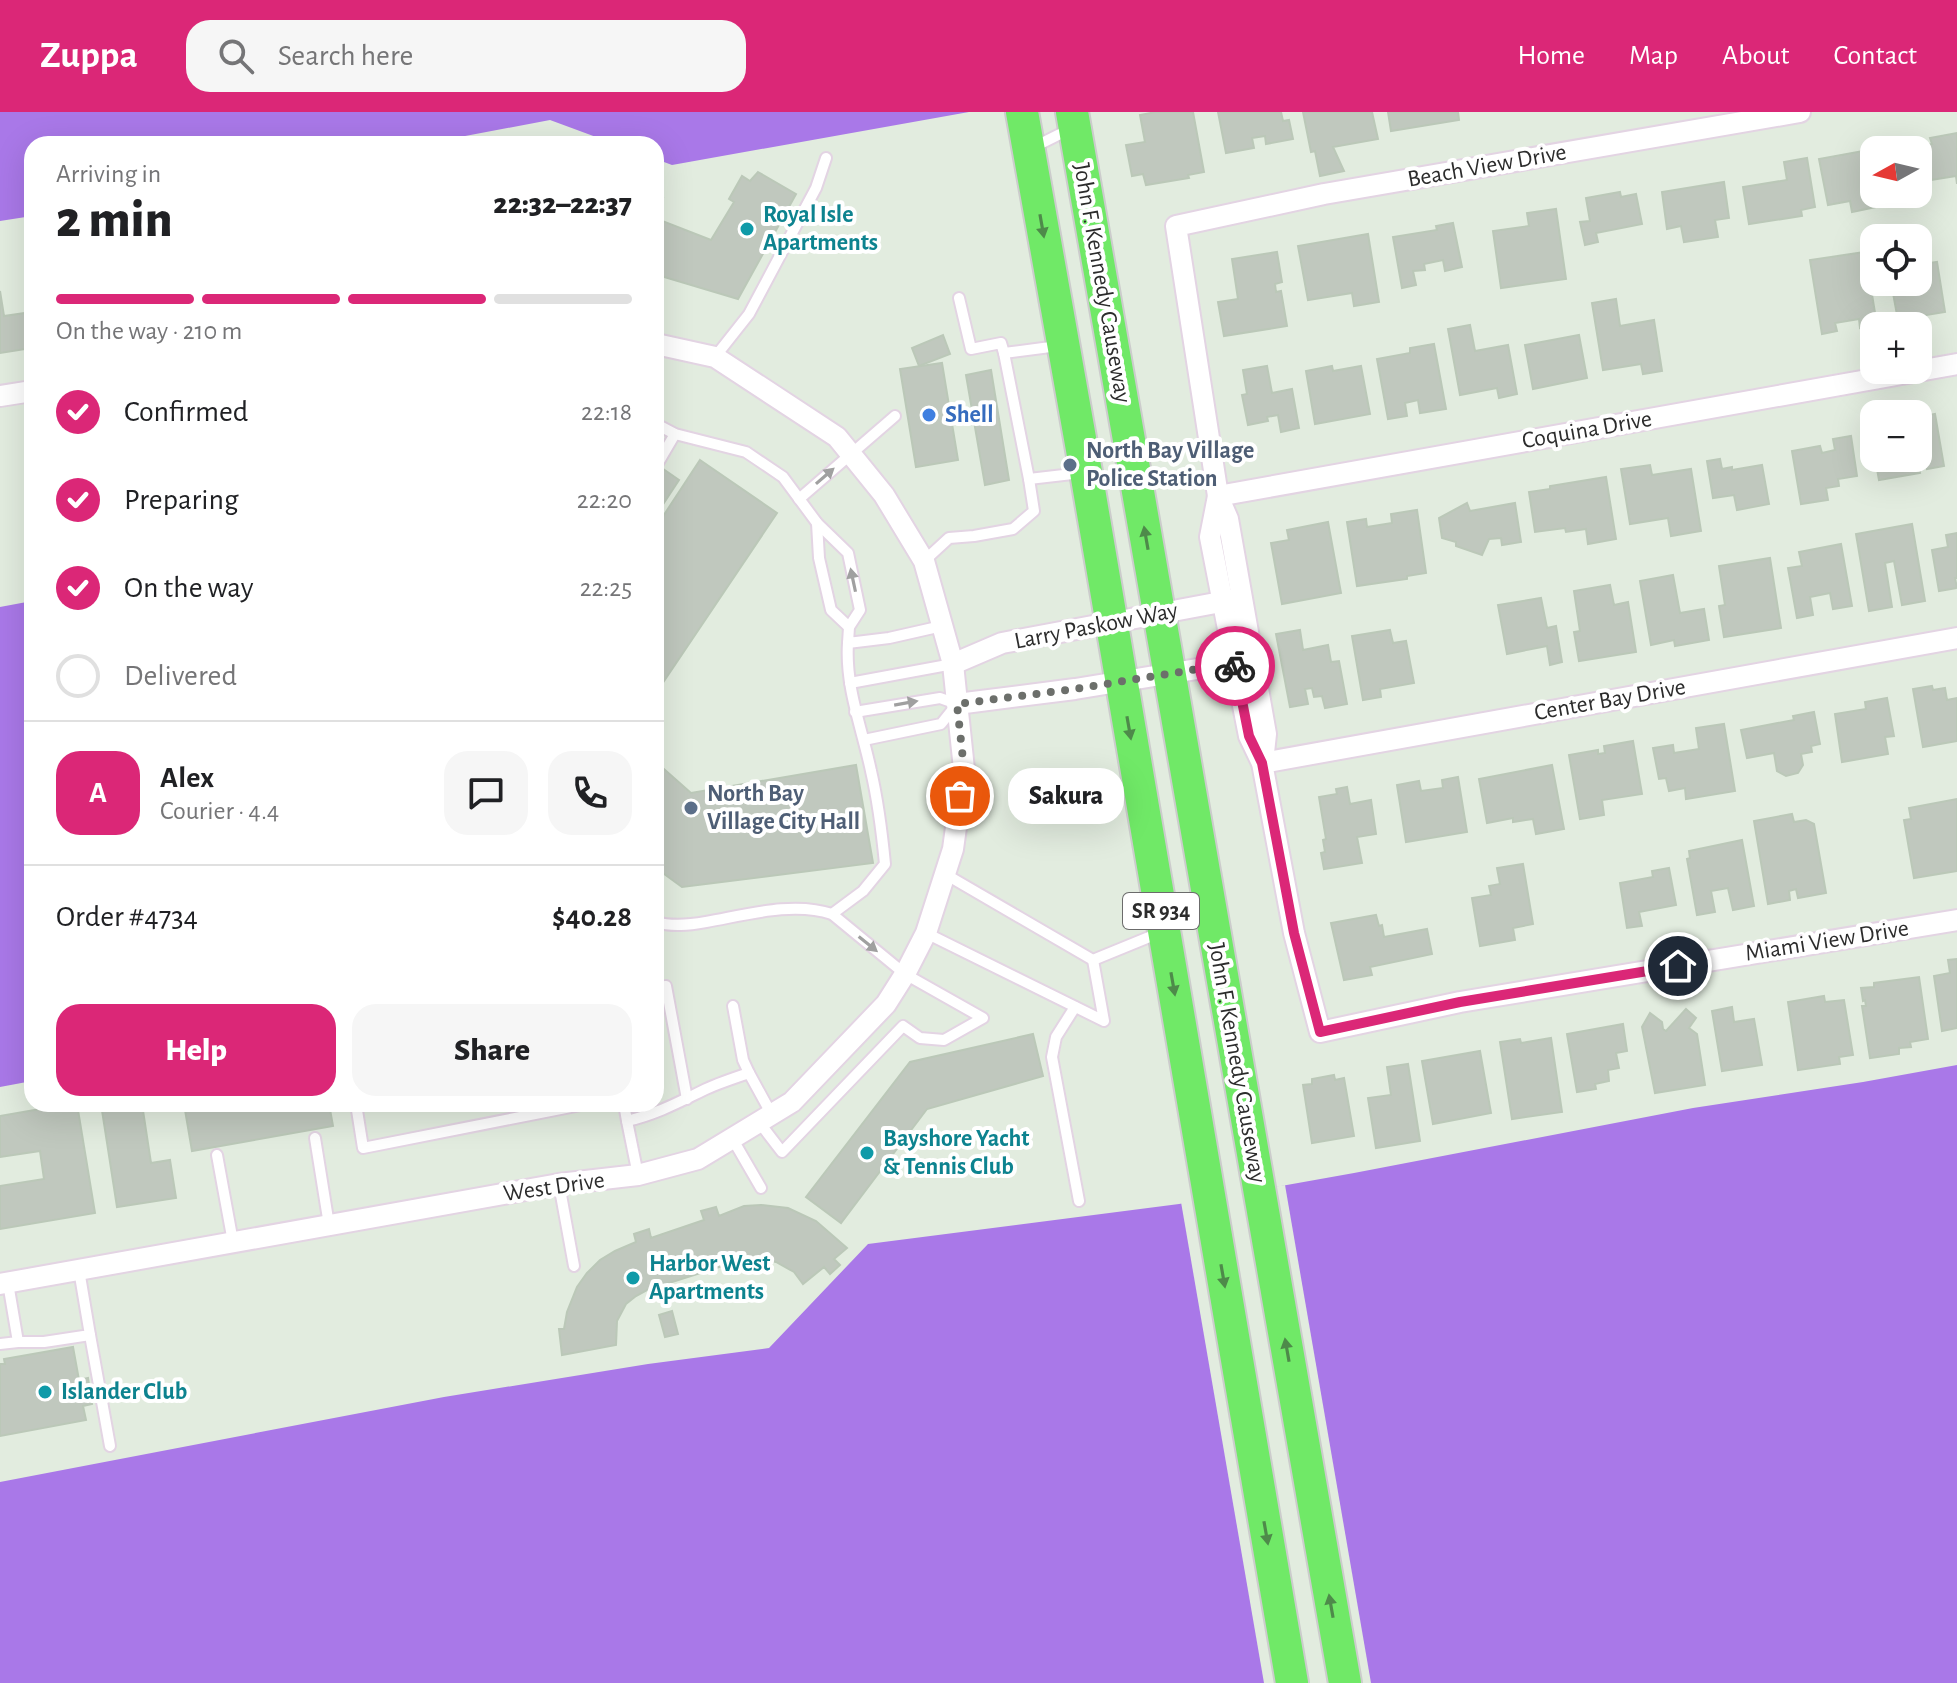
<!DOCTYPE html>
<html lang="en">
<head>
<meta charset="utf-8">
<style>
  body { margin:0; font-family:"Alegreya Sans",sans-serif; background:#f6f6f6; color:#202124; height:100vh; display:flex; flex-direction:column; font-size:30px; white-space:nowrap }
  * { box-sizing:border-box; margin:0 }
  p { font-size:26px; color:#757577 }
  .icon { flex:none; width:44px; height:44px; fill:none; stroke:currentColor; stroke-width:2; stroke-linecap:round; stroke-linejoin:round }
  .map { position:relative; flex:1; overflow:hidden }
  .details { position:absolute; left:24px; top:24px; width:640px; height:976px; display:flex; flex-direction:column; background:#fff; border-radius:24px; box-shadow:0 8px 32px #0002 }
  .details>* { flex:none }
  .needle { width:52px; rotate:262deg }
  .buttons { position:absolute; left:1860px; top:24px; display:grid; gap:16px }
  .buttons a { display:grid; place-items:center; width:72px; height:72px; border-radius:16px; background:#fff; box-shadow:0 8px 32px #0002; font-size:40px }
  .pin { position:absolute; display:grid; place-items:center; width:68px; height:68px; color:#fff; margin:-34px; border:4px solid #fff; border-radius:50%; box-shadow:0 2px 8px #0007 }
  .courier { position:absolute; display:grid; place-items:center; width:80px; height:80px; margin:-40px; border:6px solid #db2777; border-radius:50%; background:#fff; color:#222; box-shadow:0 2px 10px #0007 }
  .bubble { position:absolute; height:56px; border-radius:24px; background:#fff; box-shadow:0 8px 32px #0002; font-size:26px; font-weight:800; line-height:56px; text-align:center }
  .overview em { font-style:normal; font-weight:800 }
  .overview div { display:flex; flex-direction:column-reverse }
  .overview { display:flex; align-items:center; justify-content:space-between; height:136px; padding:0 32px }
  h1 { font-size:52px; font-weight:800; line-height:60px }
  .bar { display:grid; grid-template-columns:repeat(4,1fr); gap:12px 8px; align-content:center; height:96px; padding:0 32px }
  .bar i { height:10px; border-radius:6px; background:#e0e0e0 }
  .bar .current { background:#db2777 }
  .bar p { grid-column:span 4 }
  .line { display:flex; align-items:center; gap:20px; padding:0 32px; border-top:2px solid #e0e0e0 }
  .line div { flex:1 }
  .round { display:grid; place-items:center; flex:none; width:84px; height:84px; border-radius:24px; background:#f6f6f6 }
  ol { padding:0 32px; list-style:none }
  li { display:flex; align-items:center; gap:24px; height:88px }
  li p { margin-inline-start:auto }
  li .icon { padding:8px; border-radius:50%; background:#db2777; color:#fff; stroke-width:4 }
  li:last-child { color:#757577 }
  li i { width:44px; height:44px; border:4px solid #e0e0e0; border-radius:50% }
  .cta { display:flex; gap:16px; margin-top:auto; padding:16px 32px }
  .cta a { flex:1; height:92px; border-radius:24px; background:#db2777; color:#fff; font-size:32px; font-weight:800; line-height:92px; text-align:center }
  .cta a+a { background:#f6f6f6; color:#202124 }
  header { display:flex; align-items:center; gap:48px; box-sizing:border-box; height:112px; padding:0 40px; background:#db2777; color:#fff }
  header strong { font-size:38px }
  nav { display:flex; gap:44px; margin-inline-start:auto; font-size:28px }
  .search { width:560px; height:72px; background:#f6f6f6; display:flex; align-items:center; gap:20px; box-sizing:border-box; padding:0 28px; border-radius:24px; color:#757577; font-size:30px }
  .map>svg:first-child { display:block }
</style>
</head>
<body>
<header>
<strong>Zuppa</strong>
<div class="search"><svg class="icon" aria-label="search" viewBox="0 0 24 24"><circle cx="10" cy="10" r="6"/><path d="M15 15l6 6"/></svg>Search here</div>
<nav><a>Home</a><a>Map</a><a>About</a><a>Contact</a></nav>
</header>
<div class="map">
<svg width="1957" height="1571" viewBox="0 0 1957 1571">
  <rect width="100%" height="100%" fill="#e2ecdf"/>
  <g fill="#a978e8">
    <polygon points="0,0 969,0 672,53 656,47 656,32 615,32 550,8 423,32 32,32 32,104 0,109"/>
    <polygon points="32,489 32,969 0,975 0,495"/>
    <polygon points="1957,953 1957,1571 0,1571 0,1370 444,1285 648,1252 769,1236 868,1132 1179,1092 1354,1061 1693,996 1863,970"/>
  </g>
  <polygon fill="#e2ecdf" points="1285,1073 1371,1571 1264,1571 1181,1090"/>
  <g fill="#c0c8be" stroke="#bbc8b8" stroke-width="2">
    <polygon points="1156,0 1193,0 1204,60 1188,63 1189,66 1146,73 1143,62 1132,64 1126,33 1145,30 1140,3"/>
    <polygon points="1218,0 1281,0 1283,9 1289,8 1293,27 1266,32 1265,24 1252,26 1254,36 1226,41"/>
    <polygon points="1303,0 1372,0 1378,27 1333,35 1344,59 1320,64 1315,39 1311,40"/>
    <polygon points="1388,0 1458,0 1459,8 1391,19"/>
    <polygon points="1957,21 1957,72 1956,64 1918,70 1918,38 1912,38 1911,35 1932,32 1930,26"/>
    <polygon points="1891,34 1892,38 1874,38 1874,82 1888,82 1879,84 1881,94 1852,100 1850,89 1828,93 1819,47"/>
    <polygon points="1807,46 1815,95 1801,98 1802,104 1749,112 1743,75 1787,68 1784,50"/>
    <polygon points="758,60 796,82 738,187 661,164 660,168 656,167 656,84 663,86 657,107 711,128 734,90 729,87 742,64 750,69"/>
    <polygon points="1724,70 1729,106 1715,108 1718,125 1684,130 1681,114 1667,117 1662,80"/>
    <polygon points="1620,80 1621,85 1636,82 1642,112 1596,121 1598,130 1585,133 1580,110 1590,109 1586,86"/>
    <polygon points="1556,97 1566,167 1501,176 1493,119 1529,114 1527,101"/>
    <polygon points="1453,111 1462,155 1445,159 1443,148 1424,152 1425,158 1413,159 1416,173 1402,176 1393,125 1437,118 1436,114"/>
    <polygon points="1368,122 1379,190 1354,194 1352,181 1308,188 1298,134"/>
    <polygon points="1277,140 1282,170 1275,172 1276,180 1281,179 1287,214 1224,224 1218,190 1238,187 1232,147"/>
    <polygon points="1865,140 1877,213 1860,216 1859,207 1835,211 1837,219 1822,222 1810,148"/>
    <polygon points="1918,148 1923,152 1937,150 1945,200 1920,204 1921,211 1899,214 1891,170 1918,170"/>
    <polygon points="0,179 4,204 32,200 32,236 0,241"/>
    <polygon points="1616,187 1620,214 1654,208 1662,259 1643,262 1641,252 1603,258 1592,191"/>
    <polygon points="1470,213 1475,239 1508,233 1517,282 1499,286 1497,276 1460,283 1448,217"/>
    <polygon points="943,223 950,242 919,254 912,236"/>
    <polygon points="1579,223 1587,266 1533,277 1525,233"/>
    <polygon points="1434,232 1446,297 1420,301 1418,288 1405,291 1407,304 1388,307 1377,247 1410,241 1410,236"/>
    <polygon points="942,251 958,348 916,355 900,257"/>
    <polygon points="1267,254 1272,281 1292,277 1299,316 1281,320 1278,303 1267,305 1268,309 1248,313 1242,283 1247,282 1243,258"/>
    <polygon points="1332,254 1333,259 1361,254 1370,302 1315,312 1306,259"/>
    <polygon points="991,258 1009,368 985,373 966,263"/>
    <polygon points="1935,302 1944,354 1927,357 1924,339 1918,340 1918,305"/>
    <polygon points="1851,324 1857,364 1838,367 1839,374 1826,376 1828,388 1801,392 1792,339 1820,334 1822,341 1835,338 1833,327"/>
    <polygon points="1875,346 1917,346 1920,361 1879,368"/>
    <polygon points="1720,347 1722,357 1732,355 1732,358 1762,353 1769,392 1737,398 1734,383 1713,386 1707,349"/>
    <polygon points="700,348 777,401 656,581 656,415"/>
    <polygon points="656,352 679,368 656,403"/>
    <polygon points="1650,353 1652,363 1691,357 1701,419 1671,424 1668,406 1630,412 1621,357"/>
    <polygon points="1606,365 1616,427 1588,432 1586,417 1566,420 1565,416 1535,420 1529,380 1550,377 1550,374"/>
    <polygon points="1467,391 1470,399 1515,391 1521,430 1502,433 1501,426 1489,427 1482,443 1456,434 1456,430 1442,426 1439,406"/>
    <polygon points="1417,398 1426,461 1407,464 1407,467 1357,474 1347,410 1366,407 1367,415 1392,411 1391,402"/>
    <polygon points="1328,410 1341,481 1282,492 1271,431 1289,428 1287,418"/>
    <polygon points="1912,412 1925,489 1902,493 1894,449 1885,451 1892,495 1869,499 1856,422"/>
    <polygon points="1957,421 1957,466 1955,466 1957,476 1939,479 1932,438 1948,435 1946,423"/>
    <polygon points="1841,432 1852,494 1833,497 1830,481 1810,485 1813,503 1797,506 1788,456 1802,454 1799,440"/>
    <polygon points="1770,446 1781,516 1724,525 1719,494 1725,493 1719,454"/>
    <polygon points="1673,463 1680,501 1704,497 1709,528 1675,534 1674,528 1651,533 1640,469"/>
    <polygon points="1610,473 1614,493 1628,490 1636,540 1579,549 1574,520 1580,519 1574,479"/>
    <polygon points="1541,486 1547,516 1556,514 1562,550 1550,553 1547,534 1507,542 1498,493"/>
    <polygon points="1300,518 1303,538 1328,533 1331,550 1339,549 1347,592 1325,596 1322,584 1314,585 1312,576 1305,577 1308,592 1290,595 1276,522"/>
    <polygon points="1390,518 1393,531 1406,529 1414,571 1380,577 1381,585 1363,588 1352,524"/>
    <polygon points="1932,574 1933,578 1945,576 1947,588 1957,586 1957,629 1923,635 1913,577"/>
    <polygon points="1887,586 1894,624 1885,625 1888,642 1842,650 1835,602 1866,597 1865,590"/>
    <polygon points="1814,600 1820,632 1811,634 1812,640 1801,642 1803,653 1798,661 1786,664 1777,659 1774,641 1747,646 1741,618 1794,608 1793,604"/>
    <polygon points="1724,612 1735,679 1686,687 1685,676 1669,679 1666,666 1659,667 1653,636 1673,633 1674,641 1699,637 1696,616"/>
    <polygon points="1633,629 1642,682 1602,688 1604,703 1580,707 1569,643 1598,638 1598,642 1605,641 1604,634"/>
    <polygon points="656,650 691,681 856,653 873,751 682,775 656,756"/>
    <polygon points="1552,653 1564,717 1536,722 1533,707 1513,710 1513,706 1487,711 1479,667"/>
    <polygon points="1458,665 1467,720 1406,730 1397,673 1419,669 1421,679 1443,676 1442,668"/>
    <polygon points="1347,675 1350,692 1371,688 1376,722 1357,725 1362,751 1324,757 1321,741 1325,740 1323,728 1326,727 1319,685 1337,682 1336,677"/>
    <polygon points="1957,687 1957,759 1914,766 1904,708 1911,707 1909,696"/>
    <polygon points="1792,702 1794,710 1806,708 1814,712 1826,781 1798,786 1796,777 1789,779 1790,788 1768,792 1754,709"/>
    <polygon points="1742,728 1754,794 1733,798 1728,776 1711,779 1715,800 1697,803 1687,747 1690,746 1689,739"/>
    <polygon points="1523,752 1533,812 1513,816 1515,828 1480,834 1472,786 1491,783 1489,774 1500,772 1497,756"/>
    <polygon points="1669,756 1676,793 1639,800 1642,814 1627,816 1620,771 1653,765 1652,759"/>
    <polygon points="1376,803 1379,814 1382,813 1384,825 1427,817 1432,842 1370,855 1372,863 1344,868 1331,811"/>
    <polygon points="1957,847 1957,916 1942,919 1934,864 1950,861 1948,848"/>
    <polygon points="1919,865 1928,927 1910,930 1911,935 1899,936 1899,942 1870,946 1862,894 1866,894 1865,888 1863,889 1861,876 1874,875 1874,871"/>
    <polygon points="1824,884 1825,890 1844,888 1853,943 1839,945 1840,952 1798,958 1788,890"/>
    <polygon points="1732,895 1734,910 1754,907 1762,953 1722,959 1712,899"/>
    <polygon points="1686,897 1696,906 1689,916 1697,922 1705,973 1655,981 1642,915 1650,901 1662,910 1663,917 1666,919"/>
    <polygon points="1623,912 1627,939 1616,941 1619,956 1608,958 1609,969 1595,972 1596,977 1577,980 1567,922"/>
    <polygon points="1033,922 1043,964 927,997 841,1111 806,1085 910,950"/>
    <polygon points="1551,926 1562,1000 1512,1007 1500,930 1520,927 1521,931"/>
    <polygon points="1480,939 1491,1001 1433,1012 1422,949"/>
    <polygon points="1408,952 1420,1029 1376,1036 1368,986 1391,983 1387,955"/>
    <polygon points="1334,963 1335,968 1344,966 1354,1024 1312,1031 1303,973 1312,972 1312,967"/>
    <polygon points="69,992 77,992 95,1101 0,1117 0,1074 44,1067 40,1039 0,1045 0,1004"/>
    <polygon points="101,992 142,992 151,1051 170,1048 176,1086 117,1095"/>
    <polygon points="184,992 329,992 333,1014 192,1039"/>
    <polygon points="761,1093 788,1096 816,1109 847,1136 834,1147 840,1153 830,1162 824,1155 803,1172 794,1160 776,1150 756,1146 735,1150 647,1178 636,1184 626,1192 617,1209 616,1233 562,1243 559,1217 564,1217 567,1200 577,1175 587,1161 600,1148 615,1139 636,1130 634,1122 649,1117 651,1126 704,1108 701,1099 716,1095 719,1104 744,1094"/>
    <polygon points="672,1199 678,1222 665,1225 659,1203"/>
    <polygon points="73,1235 79,1268 88,1266 92,1292 83,1294 86,1308 0,1324 0,1252 5,1252 4,1247"/>
  </g>
  <g fill="none" stroke-linecap="round" stroke-linejoin="round">
    <defs>
      <g id="lane">
        <polyline points="1034,35 1070,17"/>
        <polyline points="959,186 971,237 1001,231 1004,241 1058,234"/>
        <polyline points="1004,241 1029,367"/>
        <polyline points="715,245 749,202 816,76 826,46"/>
        <polyline points="656,312 675,322 746,340 783,365 817,411 848,441 860,498 849,515 848,531 889,526 942,514"/>
        <polyline points="658,351 675,322"/>
        <polyline points="799,387 895,304"/>
        <polyline points="817,411 819,446 831,498 849,515"/>
        <polyline points="924,449 949,426 974,424 1013,417 1034,399 1029,367 1081,361"/>
        <polyline points="850,571 953,552"/>
        <polyline points="855,600 940,586 957,592 941,612 864,628"/>
        <polyline points="945,762 1093,848 1159,821"/>
        <path d="M832 802 863 779 885 752C882 721 878 689 871 659 862 616 845 575 848 531"/>
        <path d="M656 810C672 815 689 813 706 810 746 803 793 789 832 802L905 862 983 906 944 928 920 926 903 914 782 1040 759 1010"/>
        <polyline points="926,821 1104,909 1093,848"/>
        <polyline points="656,876 666,874 687,987"/>
        <polyline points="733,894 743,948 749,961"/>
        <polyline points="1075,895 1056,925 1052,945 1079,1089"/>
        <polyline points="356,992 363,1036 586,992"/>
        <path d="M624 992 627 1009C657 1002 679 990 706 977 719 971 734 966 749 961L772 1003"/>
        <polyline points="627,1009 638,1063"/>
        <polyline points="315,1026 329,1113"/>
        <polyline points="732,1026 761,1076"/>
        <polyline points="217,1043 233,1130"/>
        <polyline points="559,1072 574,1154"/>
        <polyline points="90,1223 110,1334"/>
        <polyline points="18,1230 44,1230 90,1223 79,1158"/>
        <polyline points="0,1232 18,1230 8,1171"/>
      </g>
      <g id="street">
        <polyline points="0,284 32,279"/>
        <polyline points="1218,384 1210,425 1249,624 1262,651 1294,821 1320,920 1460,890 1957,808"/>
        <polyline points="1218,384 1957,252"/>
        <polyline points="953,552 1002,531 1237,487"/>
        <polyline points="957,592 1075,577 1246,549"/>
        <polyline points="1263,650 1266,622 1228,407 1218,384 1176,114 1324,82 1800,0"/>
        <polyline points="1262,651 1957,526"/>
        <polyline points="0,1172 559,1072 638,1063 698,1047 792,990 886,892 905,862 926,821 953,737 964,657 953,552 924,449 884,383 837,325 715,245 656,232"/>
      </g>
      <g id="primary">
        <polyline points="1022,0 1086,360 1292,1571"/>
        <polyline points="1072,0 1345,1571"/>
      </g>
    </defs>
    <use href="#lane" stroke="#e3d4e3" stroke-width="14"/>
    <use href="#street" stroke="#e3d4e3" stroke-width="24"/>
    <use href="#primary" stroke="#ccc" stroke-width="36"/>
    <use href="#lane" stroke="#fff" stroke-width="10"/>
    <use href="#street" stroke="#fff" stroke-width="20"/>
    <use href="#primary" stroke="#70e967" stroke-width="32"/>
  </g>
  <defs><path id="oneway-solid" d="M-6-.8H1V-3.2L6.5 0L1 3.2V.8H-6Z" transform="scale(2)"/></defs>
  <g fill="#4e8a4a">
    <use href="#oneway-solid" transform="translate(1042 114) rotate(80)"/>
    <use href="#oneway-solid" transform="translate(1146 426) rotate(-100)"/>
    <use href="#oneway-solid" transform="translate(1129 616) rotate(80)"/>
    <use href="#oneway-solid" transform="translate(1173 872) rotate(80)"/>
    <use href="#oneway-solid" transform="translate(1223 1164) rotate(80)"/>
    <use href="#oneway-solid" transform="translate(1287 1238) rotate(-100)"/>
    <use href="#oneway-solid" transform="translate(1266 1421) rotate(80)"/>
    <use href="#oneway-solid" transform="translate(1331 1494) rotate(-100)"/>
  </g>
  <g fill="#a0a0a0">
    <use href="#oneway-solid" transform="translate(825 364) rotate(-41)"/>
    <use href="#oneway-solid" transform="translate(853 468) rotate(-102)"/>
    <use href="#oneway-solid" transform="translate(906 591) rotate(-10)"/>
    <use href="#oneway-solid" transform="translate(868 832) rotate(39)"/>
  </g>
  <g fill="none" stroke-linecap="round" stroke-linejoin="round">
    <polyline stroke="#6c6f6b" stroke-width="8" stroke-dasharray="0 14.4" points="960,684 964,657 957,592 1075,577 1235,551 1235,554"/>
    <polyline stroke="#db2777" stroke-width="10" points="1235,554 1249,624 1262,651 1294,821 1320,920 1460,890 1678,854"/>
  </g>
  <g fill="#0f9aa8" stroke="#fff" stroke-width="3">
    <circle cx="747" cy="117" r="8"/>
    <circle cx="867" cy="1041" r="8"/>
    <circle cx="633" cy="1166" r="8"/>
    <circle cx="45" cy="1280" r="8"/>
  </g>
  <circle fill="#3f7fe0" stroke="#fff" stroke-width="3" cx="929" cy="303" r="8"/>
  <g fill="#5c6f8a" stroke="#fff" stroke-width="3">
    <circle cx="1070" cy="353" r="8"/>
    <circle cx="691" cy="696" r="8"/>
  </g>
  <g text-anchor="middle" dominant-baseline="central" stroke-width="8" stroke-linejoin="round" paint-order="stroke">
    <rect fill="#fff" stroke="#6b6b6b" stroke-width="2" x="1123" y="781" width="76" height="36" rx="6"/>
    <g font-size="22" font-weight="bold" fill="#2c2c2c">
      <text x="1161" y="799">SR 934</text>
    </g>
    <g font-size="24" fill="#2c2c2c" stroke="#fff">
      <text transform="translate(1487 54) rotate(-10)">Beach View Drive</text>
      <text transform="translate(1102 171) rotate(80)">John F. Kennedy Causeway</text>
      <text transform="translate(1587 318) rotate(-10)">Coquina Drive</text>
      <text transform="translate(1096 514) rotate(-11)">Larry Paskow Way</text>
      <text transform="translate(1610 588) rotate(-10)">Center Bay Drive</text>
      <text transform="translate(1827 829) rotate(-9)">Miami View Drive</text>
      <text transform="translate(1237 951) rotate(80)">John F. Kennedy Causeway</text>
      <text transform="translate(554 1075) rotate(-8)">West Drive</text>
    </g>
    <g font-size="24" font-weight="bold" fill="#0d838f" stroke="#fff" text-anchor="start">
      <text x="763" y="103">Royal Isle<tspan x="763" dy="28">Apartments</tspan></text>
      <text x="883" y="1027">Bayshore Yacht<tspan x="883" dy="28">&amp; Tennis Club</tspan></text>
      <text x="649" y="1152">Harbor West<tspan x="649" dy="28">Apartments</tspan></text>
      <text x="61" y="1280">Islander Club</text>
    </g>
    <g font-size="24" font-weight="bold" fill="#366cbe" stroke="#fff" text-anchor="start">
      <text x="945" y="303">Shell</text>
    </g>
    <g font-size="24" font-weight="bold" fill="#4e5e75" stroke="#fff" text-anchor="start">
      <text x="1086" y="339">North Bay Village<tspan x="1086" dy="28">Police Station</tspan></text>
      <text x="707" y="682">North Bay<tspan x="707" dy="28">Village City Hall</tspan></text>
    </g>
  </g>
</svg>
<div class="buttons">
<a><svg class="needle" viewBox="-14 -14 28 28"><path d="M0-13l5 13h-10z" fill="#e53935"/><path d="M0 13l5-13h-10z" fill="#757577"/></svg></a>
<a><svg class="icon" aria-label="locate" viewBox="0 0 24 24"><circle cx="12" cy="12" r="6"/><path d="M12 2v4M12 18v4M2 12h4M18 12h4"/></svg></a>
<a>+</a>
<a>−</a>
</div>
<div class="pin" style="left:960px;top:684px;background:#ea580c"><svg class="icon" aria-label="bag" viewBox="0 0 24 24"><path d="M5 8h14l-1 12H6zM9 8a3 3 0 0 1 6 0"/></svg></div>
<div class="pin" style="left:1678px;top:854px;background:#1f2937"><svg class="icon" aria-label="home" viewBox="0 0 24 24"><path d="M3 11l9-7 9 7M6 9v11h12V9"/></svg></div>
<div class="courier" style="left:1235px;top:554px"><svg class="icon" aria-label="bike" viewBox="0 0 24 24"><circle cx="6" cy="16" r="4"/><circle cx="18" cy="16" r="4"/><path d="M6 16l4-8h5l3 8M10 8l3 8H6M13 5h3"/></svg></div>
<div class="bubble" style="left:1008px;top:656px;width:116px">Sakura</div>
<section class="details">
<div class="overview"><div><h1>2 min</h1><p>Arriving in</p></div><em>22:32–22:37</em></div>
<div class="bar"><i class="current"></i><i class="current"></i><i class="current"></i><i></i><p>On the way · 210 m</p></div>
<ol>
<li><svg class="icon" aria-label="check" viewBox="0 0 24 24"><path d="M5 12l5 5 9-10"/></svg>Confirmed<p>22:18</p></li>
<li><svg class="icon" aria-label="check" viewBox="0 0 24 24"><path d="M5 12l5 5 9-10"/></svg>Preparing<p>22:20</p></li>
<li><svg class="icon" aria-label="check" viewBox="0 0 24 24"><path d="M5 12l5 5 9-10"/></svg>On the way<p>22:25</p></li>
<li><i></i>Delivered</li>
</ol>
<div class="line" style="height:144px"><b class="round" style="background:#db2777;color:#fff">A</b><div><b>Alex</b><p>Courier · 4.4</p></div><a class="round"><svg class="icon" aria-label="chat" viewBox="0 0 24 24"><path d="M4 5h16v11H9l-5 4z"/></svg></a><a class="round"><svg class="icon" aria-label="phone" viewBox="0 0 24 24"><path d="M5 4h4l2 5-3 2q2 4 5 5l2-3 5 2v4C11 20 4 13 5 4z"/></svg></a></div>
<div class="line" style="height:104px"><div>Order #4734</div><b>$40.28</b></div>
<div class="cta"><a>Help</a><a>Share</a></div>
</section>
</div>
</body>
</html>
